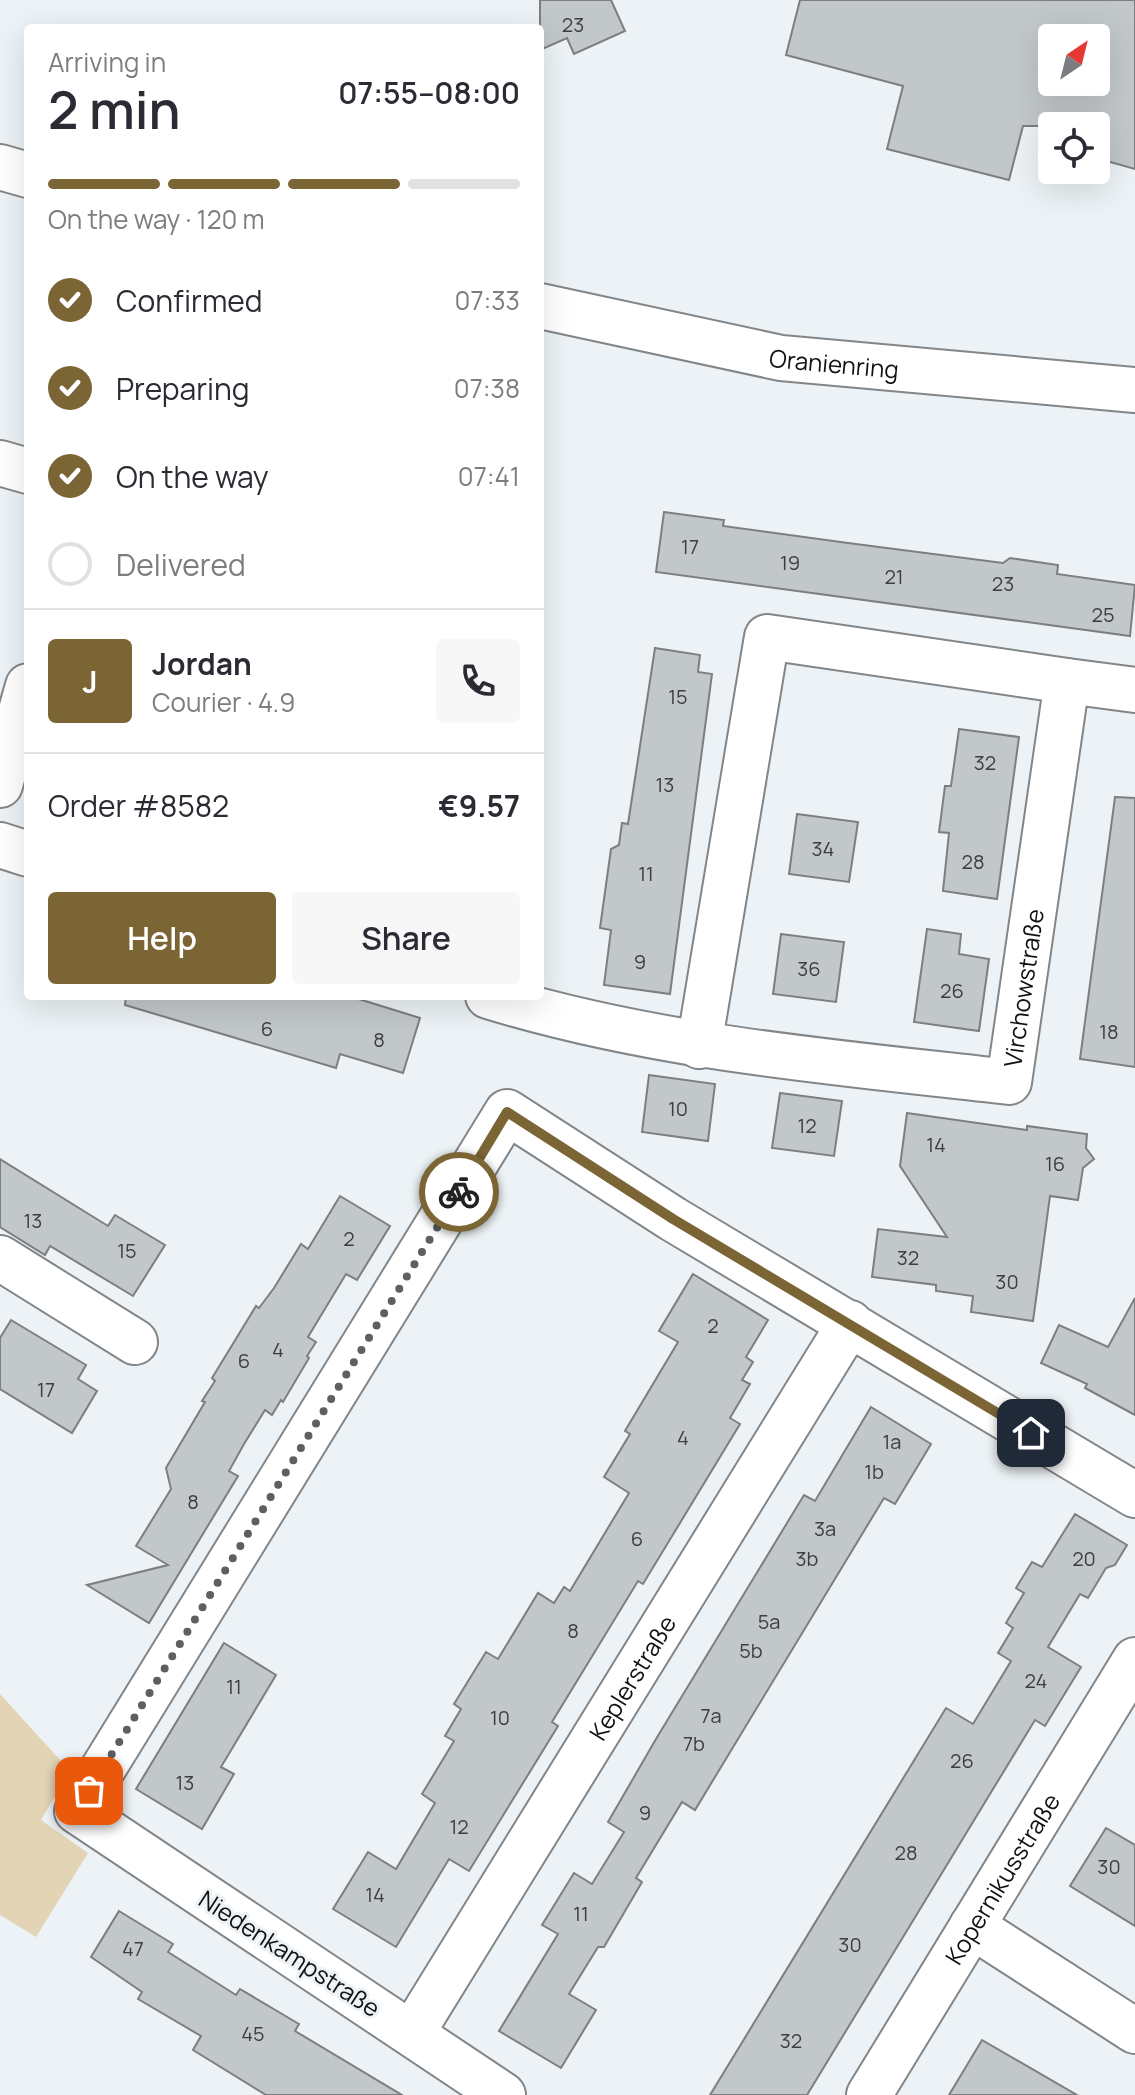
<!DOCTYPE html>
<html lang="en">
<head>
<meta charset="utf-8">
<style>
  body { margin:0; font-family:Manrope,sans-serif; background:#f7f7f7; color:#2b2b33; height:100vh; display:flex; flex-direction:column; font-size:30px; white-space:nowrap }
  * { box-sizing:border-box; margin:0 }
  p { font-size:26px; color:#7c7c81 }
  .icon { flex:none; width:44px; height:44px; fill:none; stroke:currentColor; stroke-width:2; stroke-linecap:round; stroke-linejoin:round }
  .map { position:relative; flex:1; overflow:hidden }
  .sheet { position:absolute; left:24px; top:24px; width:520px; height:976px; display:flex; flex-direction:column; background:#fff; border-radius:8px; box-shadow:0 8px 32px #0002 }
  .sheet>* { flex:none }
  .needle { width:52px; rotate:35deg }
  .fabs { position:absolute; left:1038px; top:24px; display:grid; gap:16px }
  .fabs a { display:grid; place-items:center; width:72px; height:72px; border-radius:8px; background:#fff; box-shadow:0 8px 32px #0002; font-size:40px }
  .pin { position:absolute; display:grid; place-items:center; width:68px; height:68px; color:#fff; margin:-34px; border-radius:16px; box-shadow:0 4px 12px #0006 }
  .courier { position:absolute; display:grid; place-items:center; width:80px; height:80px; margin:-40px; border:6px solid #7c6535; border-radius:50%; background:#fff; color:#222; box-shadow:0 2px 10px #0007 }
  .overview em { font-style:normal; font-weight:600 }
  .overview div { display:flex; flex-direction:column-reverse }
  .overview { display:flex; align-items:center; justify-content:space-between; height:136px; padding:0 24px }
  h1 { font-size:52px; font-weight:600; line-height:60px }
  .bar { display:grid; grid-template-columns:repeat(4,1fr); gap:12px 8px; align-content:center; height:96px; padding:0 24px }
  .bar i { height:10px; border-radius:6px; background:#e1e1e2 }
  .bar .active { background:#7c6535 }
  .bar p { grid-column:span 4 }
  .line { display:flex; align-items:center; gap:20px; padding:0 24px; border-top:2px solid #e1e1e2 }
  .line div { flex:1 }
  .round { display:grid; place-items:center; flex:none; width:84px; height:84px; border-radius:8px; background:#f7f7f7 }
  ol { padding:0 24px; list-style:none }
  li { display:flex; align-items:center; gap:24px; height:88px }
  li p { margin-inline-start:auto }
  li .icon { padding:8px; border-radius:50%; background:#7c6535; color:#fff; stroke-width:4 }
  li:last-child { color:#7c7c81 }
  li i { width:44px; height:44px; border:4px solid #e1e1e2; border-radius:50% }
  .cta { display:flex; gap:16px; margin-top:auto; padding:16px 24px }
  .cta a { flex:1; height:92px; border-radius:8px; background:#7c6535; color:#fff; font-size:32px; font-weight:600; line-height:92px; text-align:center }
  .cta a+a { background:#f7f7f7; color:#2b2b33 }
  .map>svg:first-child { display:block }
</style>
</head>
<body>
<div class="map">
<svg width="1135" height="2095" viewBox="0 0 1135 2095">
  <rect width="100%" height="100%" fill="#ecf2f5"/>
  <polygon fill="#e3d4b5" points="0,1694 70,1771 41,1820 88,1853 36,1937 0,1915"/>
  <g fill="#c2c7ca" stroke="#7b7f82" stroke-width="2" fill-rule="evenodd">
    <polygon points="540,0 611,0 625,31 574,54 567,38 540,50"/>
    <path d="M800 0H1135V169L1096 158V126H1023L1009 180 887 149 903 86 786 55ZM1052 38H1096V82H1052Z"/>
    <polygon points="664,512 724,520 723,526 848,543 1003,563 1010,558 1058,565 1057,574 1135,585 1130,636 656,572"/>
    <polygon points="655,648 700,655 698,672 712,674 670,994 604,985 611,930 600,928 611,849 619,845 622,823 628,824"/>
    <polygon points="959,729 1019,737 997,899 943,891 949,833 939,832 945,786 951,786"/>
    <polygon points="1115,797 1135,798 1135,1067 1080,1059"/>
    <polygon points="797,814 858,822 849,882 789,874"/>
    <polygon points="927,929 961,934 959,954 989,959 979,1031 914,1022"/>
    <polygon points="781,934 844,942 836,1002 773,994"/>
    <polygon points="126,996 349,996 420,1018 403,1073 340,1054 336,1068 125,1005"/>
    <polygon points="649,1075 715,1084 708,1141 642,1132"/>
    <polygon points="780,1093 842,1101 834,1156 772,1148"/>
    <polygon points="907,1113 1027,1130 1027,1126 1087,1134 1086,1148 1094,1159 1083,1168 1078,1200 1050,1196 1033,1321 971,1312 973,1296 936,1291 936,1285 872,1277 878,1229 947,1237 900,1166"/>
    <polygon points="0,1159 108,1226 115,1215 165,1245 133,1296 50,1246 45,1255 0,1227"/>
    <polygon points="340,1196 390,1226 357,1280 346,1274 308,1337 316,1342 307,1356 309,1358 283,1402 281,1400 272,1415 265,1410 244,1444 229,1471 238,1476 149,1623 87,1585 168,1565 136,1546 171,1489 166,1468 205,1402 202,1401 215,1381 212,1378 256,1306 259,1308 274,1288 301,1244 308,1249"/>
    <polygon points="693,1274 768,1320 746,1357 753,1362 742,1380 750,1384 730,1418 740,1424 643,1584 638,1581 552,1722 558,1726 469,1871 449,1859 396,1947 333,1909 368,1852 396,1869 435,1803 422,1794 454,1741 445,1736 461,1709 454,1704 486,1652 498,1659 538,1593 554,1603 564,1587 570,1591 629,1493 604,1477 630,1434 625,1431 678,1342 659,1331"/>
    <polygon points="1135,1298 1135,1415 1085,1388 1087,1384 1041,1363 1059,1325 1108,1347"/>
    <polygon points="11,1320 86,1365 78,1379 97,1391 72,1433 0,1389 0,1338"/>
    <polygon points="871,1407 931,1444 895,1504 884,1498 695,1810 682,1802 636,1878 642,1882 604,1947 598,1947 569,1994 596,2010 561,2068 499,2031 558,1934 542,1925 574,1873 592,1884 624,1832 608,1822 656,1739 804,1495 815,1501"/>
    <polygon points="1075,1514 1127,1545 1115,1565 1106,1568 1088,1598 1080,1594 1048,1647 1081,1667 1045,1726 1035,1720 807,2095 710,2095 946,1708 973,1724 1011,1661 998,1653 1013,1628 1006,1623 1024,1593 1016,1588 1032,1562 1042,1567"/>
    <polygon points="224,1643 276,1675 221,1767 234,1774 202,1829 136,1789"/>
    <polygon points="1106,1828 1135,1845 1135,1926 1070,1886"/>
    <polygon points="119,1911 173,1944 168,1952 236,1995 240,1989 299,2024 295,2031 402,2095 266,2095 193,2050 201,2036 138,1999 142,1992 91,1957"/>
    <polygon points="982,2040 1077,2095 949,2095"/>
  </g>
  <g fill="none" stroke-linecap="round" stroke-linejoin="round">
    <defs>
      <g id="minor">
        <polyline points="0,167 28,175"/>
        <path id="s1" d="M540 306 781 358 1135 390"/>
        <polyline points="0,463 28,471"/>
        <polyline points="1067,681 1135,690"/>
        <polyline points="0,785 28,686"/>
        <polyline points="0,845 28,854"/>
        <path id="s2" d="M488 996C657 1048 834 1062 1009 1082L1067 681 767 637 699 1046"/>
        <polyline points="0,1258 135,1342"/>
        <polyline points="972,1926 1135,2031"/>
        <path id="s3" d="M412 2033 850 1323"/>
        <polyline points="503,2095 77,1811 507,1112 673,1219 1135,1495"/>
        <path id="s4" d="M869 2095 1135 1660"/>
      </g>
    </defs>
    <use href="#minor" stroke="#828689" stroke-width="48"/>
    <use href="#minor" stroke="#fff" stroke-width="44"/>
  </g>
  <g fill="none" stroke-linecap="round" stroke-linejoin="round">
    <polyline stroke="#5c6061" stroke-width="8" stroke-dasharray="0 14.4" points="89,1791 459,1192"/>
    <polyline stroke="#7c6535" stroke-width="10" points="459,1192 507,1112 673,1219 1031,1433"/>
  </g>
  <g text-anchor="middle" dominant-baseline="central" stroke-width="6" stroke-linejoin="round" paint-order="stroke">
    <g font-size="20" fill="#3c3e40">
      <text x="573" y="24">23</text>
      <text x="690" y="546">17</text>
      <text x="790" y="562">19</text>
      <text x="894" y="576">21</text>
      <text x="1003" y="583">23</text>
      <text x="1103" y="614">25</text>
      <text x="678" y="696">15</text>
      <text x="985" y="762">32</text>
      <text x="665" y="784">13</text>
      <text x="823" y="848">34</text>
      <text x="973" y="861">28</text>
      <text x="646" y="873">11</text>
      <text x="640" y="961">9</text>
      <text x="809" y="968">36</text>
      <text x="952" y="990">26</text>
      <text x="267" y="1028">6</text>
      <text x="1109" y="1031">18</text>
      <text x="379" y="1039">8</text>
      <text x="678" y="1108">10</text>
      <text x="807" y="1125">12</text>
      <text x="936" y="1144">14</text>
      <text x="1055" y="1163">16</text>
      <text x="33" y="1220">13</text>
      <text x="349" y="1238">2</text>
      <text x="127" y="1250">15</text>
      <text x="908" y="1257">32</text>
      <text x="1007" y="1281">30</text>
      <text x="713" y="1325">2</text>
      <text x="278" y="1349">4</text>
      <text x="244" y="1360">6</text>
      <text x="46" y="1389">17</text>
      <text x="683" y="1437">4</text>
      <text x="892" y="1441">1a</text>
      <text x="874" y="1471">1b</text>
      <text x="193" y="1501">8</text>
      <text x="825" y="1528">3a</text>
      <text x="637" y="1538">6</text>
      <text x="807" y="1558">3b</text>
      <text x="1084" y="1558">20</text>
      <text x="769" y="1621">5a</text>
      <text x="573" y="1630">8</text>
      <text x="751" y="1650">5b</text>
      <text x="1036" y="1680">24</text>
      <text x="234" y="1686">11</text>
      <text x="711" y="1715">7a</text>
      <text x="500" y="1717">10</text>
      <text x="694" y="1743">7b</text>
      <text x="962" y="1760">26</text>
      <text x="185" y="1782">13</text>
      <text x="645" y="1812">9</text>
      <text x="459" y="1826">12</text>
      <text x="906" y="1852">28</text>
      <text x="1109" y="1866">30</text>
      <text x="375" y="1894">14</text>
      <text x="581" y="1913">11</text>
      <text x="850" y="1944">30</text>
      <text x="133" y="1948">47</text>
      <text x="253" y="2033">45</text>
      <text x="791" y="2040">32</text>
    </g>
    <g font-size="24" fill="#0f1112" stroke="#ecf2f5">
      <text stroke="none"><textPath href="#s1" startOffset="300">Oranienring</textPath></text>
      <text stroke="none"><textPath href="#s2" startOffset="624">Virchowstraße</textPath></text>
      <text stroke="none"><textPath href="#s3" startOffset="418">Keplerstraße</textPath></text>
      <text stroke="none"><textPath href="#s4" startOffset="254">Kopernikusstraße</textPath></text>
      <text transform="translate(290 1953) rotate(33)">Niedenkampstraße</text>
    </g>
  </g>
</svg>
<div class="fabs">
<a><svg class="needle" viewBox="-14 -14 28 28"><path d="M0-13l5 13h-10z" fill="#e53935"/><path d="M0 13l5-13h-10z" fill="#7c7c81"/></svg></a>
<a><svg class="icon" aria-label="locate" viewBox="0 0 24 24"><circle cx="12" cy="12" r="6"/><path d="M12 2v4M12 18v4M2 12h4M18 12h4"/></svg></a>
</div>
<div class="pin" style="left:89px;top:1791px;background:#ea580c"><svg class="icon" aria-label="bag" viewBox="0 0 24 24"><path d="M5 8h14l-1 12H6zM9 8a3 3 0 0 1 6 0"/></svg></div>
<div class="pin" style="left:1031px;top:1433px;background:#1f2937"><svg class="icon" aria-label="home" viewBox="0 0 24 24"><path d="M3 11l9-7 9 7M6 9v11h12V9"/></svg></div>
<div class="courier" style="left:459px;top:1192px"><svg class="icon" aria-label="bike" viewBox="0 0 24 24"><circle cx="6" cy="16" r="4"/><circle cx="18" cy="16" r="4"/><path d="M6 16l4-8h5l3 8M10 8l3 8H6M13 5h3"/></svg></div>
<section class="sheet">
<div class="overview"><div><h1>2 min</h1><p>Arriving in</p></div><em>07:55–08:00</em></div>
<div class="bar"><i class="active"></i><i class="active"></i><i class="active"></i><i></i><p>On the way · 120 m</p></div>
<ol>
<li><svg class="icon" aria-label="check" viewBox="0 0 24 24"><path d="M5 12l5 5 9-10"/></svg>Confirmed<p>07:33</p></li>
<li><svg class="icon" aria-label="check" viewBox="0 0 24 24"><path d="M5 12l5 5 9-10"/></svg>Preparing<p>07:38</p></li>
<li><svg class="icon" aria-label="check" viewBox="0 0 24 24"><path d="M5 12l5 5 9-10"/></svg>On the way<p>07:41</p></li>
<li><i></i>Delivered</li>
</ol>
<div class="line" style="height:144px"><b class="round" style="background:#7c6535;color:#fff">J</b><div><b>Jordan</b><p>Courier · 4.9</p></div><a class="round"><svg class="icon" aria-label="phone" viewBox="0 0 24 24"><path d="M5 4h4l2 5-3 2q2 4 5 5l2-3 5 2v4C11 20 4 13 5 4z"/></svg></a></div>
<div class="line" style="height:104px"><div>Order #8582</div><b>€9.57</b></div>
<div class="cta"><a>Help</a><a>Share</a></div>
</section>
</div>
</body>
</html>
